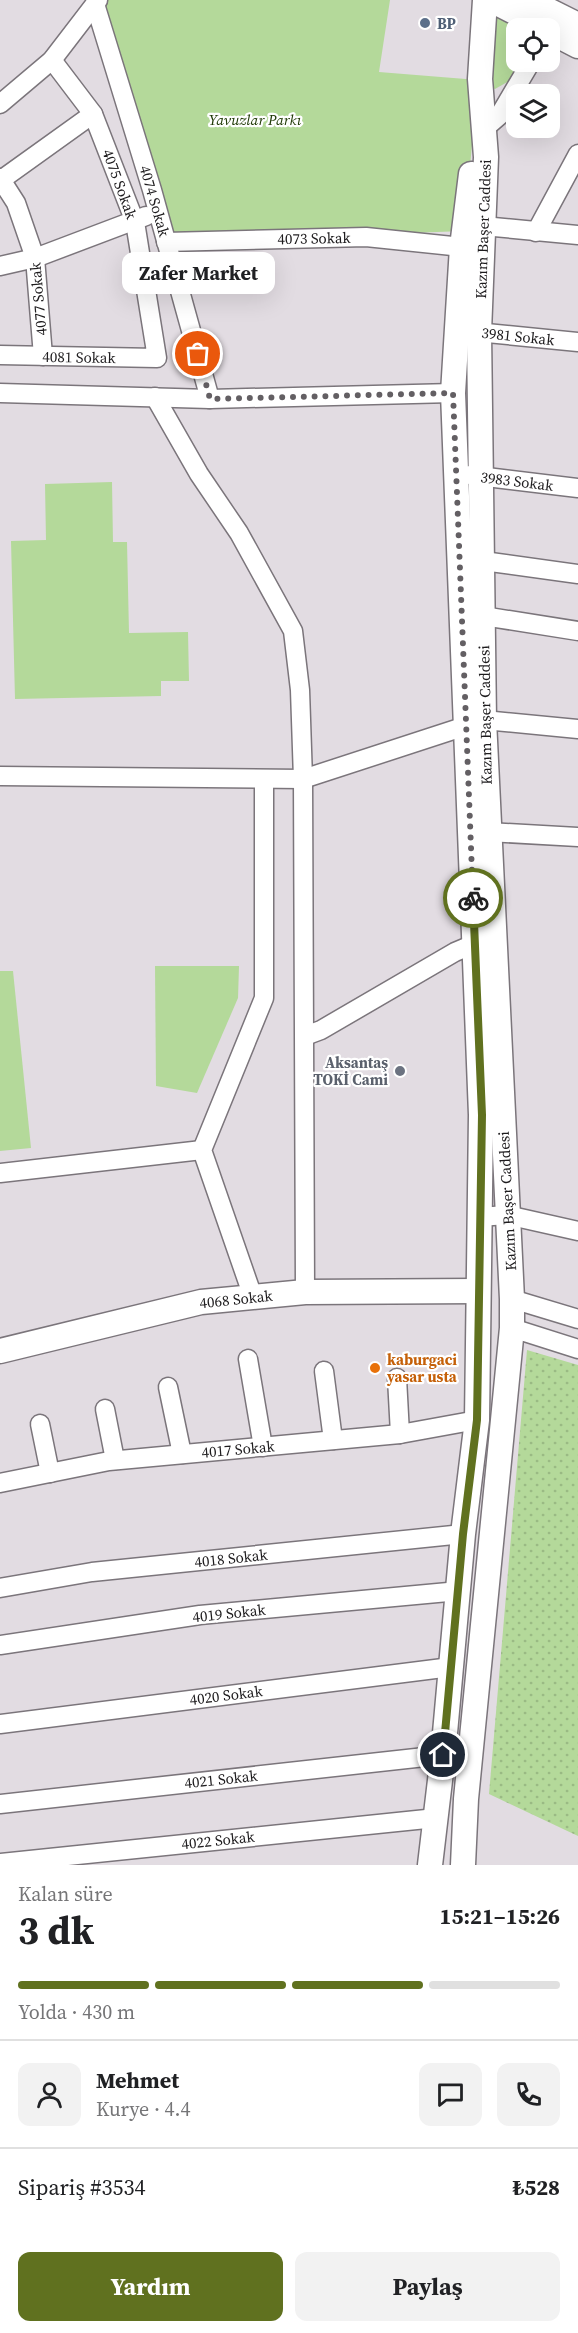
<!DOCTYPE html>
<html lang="tr">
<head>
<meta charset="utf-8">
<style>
  body { margin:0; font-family:"Source Serif 4",serif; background:#f2f2f2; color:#202124; height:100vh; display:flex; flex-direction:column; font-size:22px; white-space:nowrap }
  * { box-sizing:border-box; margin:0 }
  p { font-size:20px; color:#757577 }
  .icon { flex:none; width:33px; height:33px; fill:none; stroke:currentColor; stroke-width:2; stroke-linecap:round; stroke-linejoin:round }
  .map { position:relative; height:1865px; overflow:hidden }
  .sheet { display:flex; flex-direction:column; background:#fff; flex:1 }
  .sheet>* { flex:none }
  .controls { position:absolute; left:506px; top:18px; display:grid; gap:12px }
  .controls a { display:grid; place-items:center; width:54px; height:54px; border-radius:12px; background:#fff; box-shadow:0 6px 24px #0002; font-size:30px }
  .pin { position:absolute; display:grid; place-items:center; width:51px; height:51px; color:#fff; margin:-26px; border:3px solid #fff; border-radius:50%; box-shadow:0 2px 6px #0007 }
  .courier { position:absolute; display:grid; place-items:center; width:60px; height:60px; margin:-30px; border:4px solid #60711f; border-radius:50%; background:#fff; color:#222; box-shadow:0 2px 8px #0007 }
  .bubble { position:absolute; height:42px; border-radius:12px; background:#fff; box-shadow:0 6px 24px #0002; font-size:20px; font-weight:700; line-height:42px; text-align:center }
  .overview em { font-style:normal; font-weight:700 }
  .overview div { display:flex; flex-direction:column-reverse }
  .overview { display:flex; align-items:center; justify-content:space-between; height:102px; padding:0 18px }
  h1 { font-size:39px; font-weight:700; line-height:45px }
  .bar { display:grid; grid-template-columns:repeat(4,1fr); gap:9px 6px; align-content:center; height:72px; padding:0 18px }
  .bar i { height:8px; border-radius:4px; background:#e0e0e0 }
  .bar .active { background:#60711f }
  .bar p { grid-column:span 4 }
  .line { display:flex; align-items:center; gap:15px; padding:0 18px; border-top:2px solid #e0e0e0 }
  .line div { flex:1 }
  .round { display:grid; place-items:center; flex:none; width:63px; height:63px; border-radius:12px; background:#f2f2f2 }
  .button { display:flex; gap:12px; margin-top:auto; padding:12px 18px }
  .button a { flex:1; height:69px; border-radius:12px; background:#60711f; color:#fff; font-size:24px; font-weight:700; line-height:69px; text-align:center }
  .button a+a { background:#f2f2f2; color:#202124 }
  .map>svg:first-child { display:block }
</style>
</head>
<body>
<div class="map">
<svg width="578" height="1865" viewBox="0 0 578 1865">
  <defs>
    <pattern id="grass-dots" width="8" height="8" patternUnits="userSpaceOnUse" patternTransform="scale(1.5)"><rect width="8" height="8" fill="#b4d99a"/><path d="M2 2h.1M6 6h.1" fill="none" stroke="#9aba84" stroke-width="1.8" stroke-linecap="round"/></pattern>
  </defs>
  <rect width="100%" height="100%" fill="#e2dce2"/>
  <polygon fill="url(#grass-dots)" points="527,1350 578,1365 578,1836 489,1794"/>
  <g fill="#b4d99a">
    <polygon points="97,0 390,0 379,72 478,80 464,231 166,242"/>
    <polygon points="491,4 537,28 516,28 516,62 520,62 511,80 495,89 488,85"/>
    <polygon points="112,482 113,542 127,542 129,633 188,632 189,681 161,681 161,696 15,699 11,541 46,540 45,484"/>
    <polygon points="155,966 239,966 238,998 197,1093 156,1086"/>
    <polygon points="0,971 13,971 31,1148 0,1151"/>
  </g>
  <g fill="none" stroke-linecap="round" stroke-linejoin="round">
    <defs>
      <g id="minor">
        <polyline points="95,4 152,190 210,399"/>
        <polyline points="0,104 52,60 98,0"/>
        <polyline points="484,129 499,116 531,62"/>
        <polyline points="0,178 16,203 35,258 43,356"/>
        <polyline points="1,180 93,114"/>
        <polyline points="483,226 578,235"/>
        <polyline points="536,232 578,154"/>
        <polyline points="166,242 366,237 462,247"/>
        <polyline points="0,266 35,258 146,216"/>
        <polyline points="466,331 578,342"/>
        <polyline points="0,355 157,358 135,222 93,114 52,60"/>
        <polyline points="0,393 210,399 453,393"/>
        <polyline points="155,397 199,474 239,533 293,631 300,690 303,779 305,1292"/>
        <polyline points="470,475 578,488"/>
        <polyline points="473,566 483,561 578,574"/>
        <polyline points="471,621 483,616 578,631"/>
        <polyline points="0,776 303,779 484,720 578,729"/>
        <polyline points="488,832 578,837"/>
        <polyline points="305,1036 321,1030 455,952 474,944"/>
        <polyline points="0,1173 202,1150"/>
        <polyline points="479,1217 507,1215 578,1231"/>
        <polyline points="253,1297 202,1150 264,998 264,780"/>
        <polyline points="512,1299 578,1319"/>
        <polyline points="512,1328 578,1349"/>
        <polyline points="248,1359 263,1447"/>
        <polyline points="324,1371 333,1440"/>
        <polyline points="397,1378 400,1434"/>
        <polyline points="168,1387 182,1454"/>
        <polyline points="105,1409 115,1460"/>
        <polyline points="40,1424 50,1473"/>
        <polyline points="0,1483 109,1461 400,1434 477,1420"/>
        <polyline points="0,1588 92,1572 463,1534"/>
        <polyline points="0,1645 200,1615 459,1591"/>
        <polyline points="0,1724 451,1667"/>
        <polyline points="0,1804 443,1755"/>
        <polyline points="0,1863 436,1818"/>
      </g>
      <g id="major">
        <polyline points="491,0 545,28"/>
        <polyline points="528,0 578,25"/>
        <polyline points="549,31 578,46"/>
        <polyline points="0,1351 201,1302 305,1292 478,1291"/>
        <polyline points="430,1865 443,1755 463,1534 477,1420 481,1115 453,393 462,247 471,174"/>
        <polyline points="463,1865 466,1799 512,1328 512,1299 484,720 479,332 486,157 480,79 485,0"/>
      </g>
    </defs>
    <use href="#minor" stroke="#7b757b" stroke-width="21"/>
    <use href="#major" stroke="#7b757b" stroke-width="27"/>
    <use href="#minor" stroke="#fff" stroke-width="18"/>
    <use href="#major" stroke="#fff" stroke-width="24"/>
  </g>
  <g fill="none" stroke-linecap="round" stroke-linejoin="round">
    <polyline stroke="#635f63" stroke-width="6" stroke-dasharray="0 10.8" points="198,354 210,399 453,393 473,898"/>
    <polyline stroke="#60711f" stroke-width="8" points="443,1755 463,1534 477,1420 482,1115 473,898"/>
  </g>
  <circle fill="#5c6f8a" stroke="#fff" stroke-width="2" cx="425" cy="23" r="6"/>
  <circle fill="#6b7280" stroke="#fff" stroke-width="2" cx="400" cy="1071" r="6"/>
  <circle fill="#e8710a" stroke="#fff" stroke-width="2" cx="375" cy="1368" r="6"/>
  <g text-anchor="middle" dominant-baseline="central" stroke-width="4.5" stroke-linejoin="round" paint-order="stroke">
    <g font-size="15" font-weight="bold" fill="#4e5e75" stroke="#fff" text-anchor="start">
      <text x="437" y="23">BP</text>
    </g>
    <g font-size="15" font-style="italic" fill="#203a06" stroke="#fff">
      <text x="255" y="119">Yavuzlar Parkı</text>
    </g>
    <g font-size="15" fill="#1e1c1e" stroke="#fff">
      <text transform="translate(120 184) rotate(70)">4075 Sokak</text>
      <text transform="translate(155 201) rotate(74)">4074 Sokak</text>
      <text transform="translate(483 229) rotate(-88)">Kazım Başer Caddesi</text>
      <text transform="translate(314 238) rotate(-1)">4073 Sokak</text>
      <text transform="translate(38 299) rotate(-95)">4077 Sokak</text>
      <text transform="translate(518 336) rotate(6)">3981 Sokak</text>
      <text transform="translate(79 357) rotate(1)">4081 Sokak</text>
      <text transform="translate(517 481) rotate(7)">3983 Sokak</text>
      <text transform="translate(485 715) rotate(-91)">Kazım Başer Caddesi</text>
      <text transform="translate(507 1201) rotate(-93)">Kazım Başer Caddesi</text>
      <text transform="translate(236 1299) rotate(-6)">4068 Sokak</text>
      <text transform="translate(238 1449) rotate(-5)">4017 Sokak</text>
      <text transform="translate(231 1558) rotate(-6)">4018 Sokak</text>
      <text transform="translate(229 1613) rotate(-6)">4019 Sokak</text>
      <text transform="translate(226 1695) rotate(-7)">4020 Sokak</text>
      <text transform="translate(221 1779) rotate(-6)">4021 Sokak</text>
      <text transform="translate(218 1840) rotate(-6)">4022 Sokak</text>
    </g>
    <g font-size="15" font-weight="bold" fill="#5b616d" stroke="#fff" text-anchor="end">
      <text x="388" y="1062">Aksantaş<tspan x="388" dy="17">TOKİ Cami</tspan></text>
    </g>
    <g font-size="15" font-weight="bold" fill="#c56008" stroke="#fff" text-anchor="start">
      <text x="387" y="1359">kaburgaci<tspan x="387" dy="17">yasar usta</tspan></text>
    </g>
  </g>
</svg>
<div class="controls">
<a><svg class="icon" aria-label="locate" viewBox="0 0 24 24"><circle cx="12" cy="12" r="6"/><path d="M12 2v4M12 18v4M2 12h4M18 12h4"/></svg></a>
<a><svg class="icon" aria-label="layers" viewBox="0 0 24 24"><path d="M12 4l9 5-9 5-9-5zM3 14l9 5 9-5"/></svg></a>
</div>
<div class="pin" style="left:198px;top:354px;background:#ea580c"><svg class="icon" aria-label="bag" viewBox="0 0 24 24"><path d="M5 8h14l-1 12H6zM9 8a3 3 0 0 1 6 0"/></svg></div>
<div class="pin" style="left:443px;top:1755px;background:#1f2937"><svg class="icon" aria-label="home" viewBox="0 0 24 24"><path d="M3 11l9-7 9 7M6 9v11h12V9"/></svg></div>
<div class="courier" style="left:473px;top:898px"><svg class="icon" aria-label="bike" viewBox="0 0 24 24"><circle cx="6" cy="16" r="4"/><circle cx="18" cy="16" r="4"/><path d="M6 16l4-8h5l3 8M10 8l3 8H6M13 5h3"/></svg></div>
<div class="bubble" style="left:122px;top:252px;width:153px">Zafer Market</div>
</div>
<section class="sheet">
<div class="overview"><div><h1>3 dk</h1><p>Kalan süre</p></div><em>15:21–15:26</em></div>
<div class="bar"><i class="active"></i><i class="active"></i><i class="active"></i><i></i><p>Yolda · 430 m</p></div>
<div class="line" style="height:108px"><a class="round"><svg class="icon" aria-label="person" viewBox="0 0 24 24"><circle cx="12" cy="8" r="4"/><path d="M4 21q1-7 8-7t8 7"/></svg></a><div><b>Mehmet</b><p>Kurye · 4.4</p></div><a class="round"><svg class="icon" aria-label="chat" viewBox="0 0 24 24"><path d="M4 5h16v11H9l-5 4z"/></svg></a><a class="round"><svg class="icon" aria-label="phone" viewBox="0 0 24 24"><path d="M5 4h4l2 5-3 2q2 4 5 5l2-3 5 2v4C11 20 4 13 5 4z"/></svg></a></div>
<div class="line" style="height:78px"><div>Sipariş #3534</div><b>₺528</b></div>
<div class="button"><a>Yardım</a><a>Paylaş</a></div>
</section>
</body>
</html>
